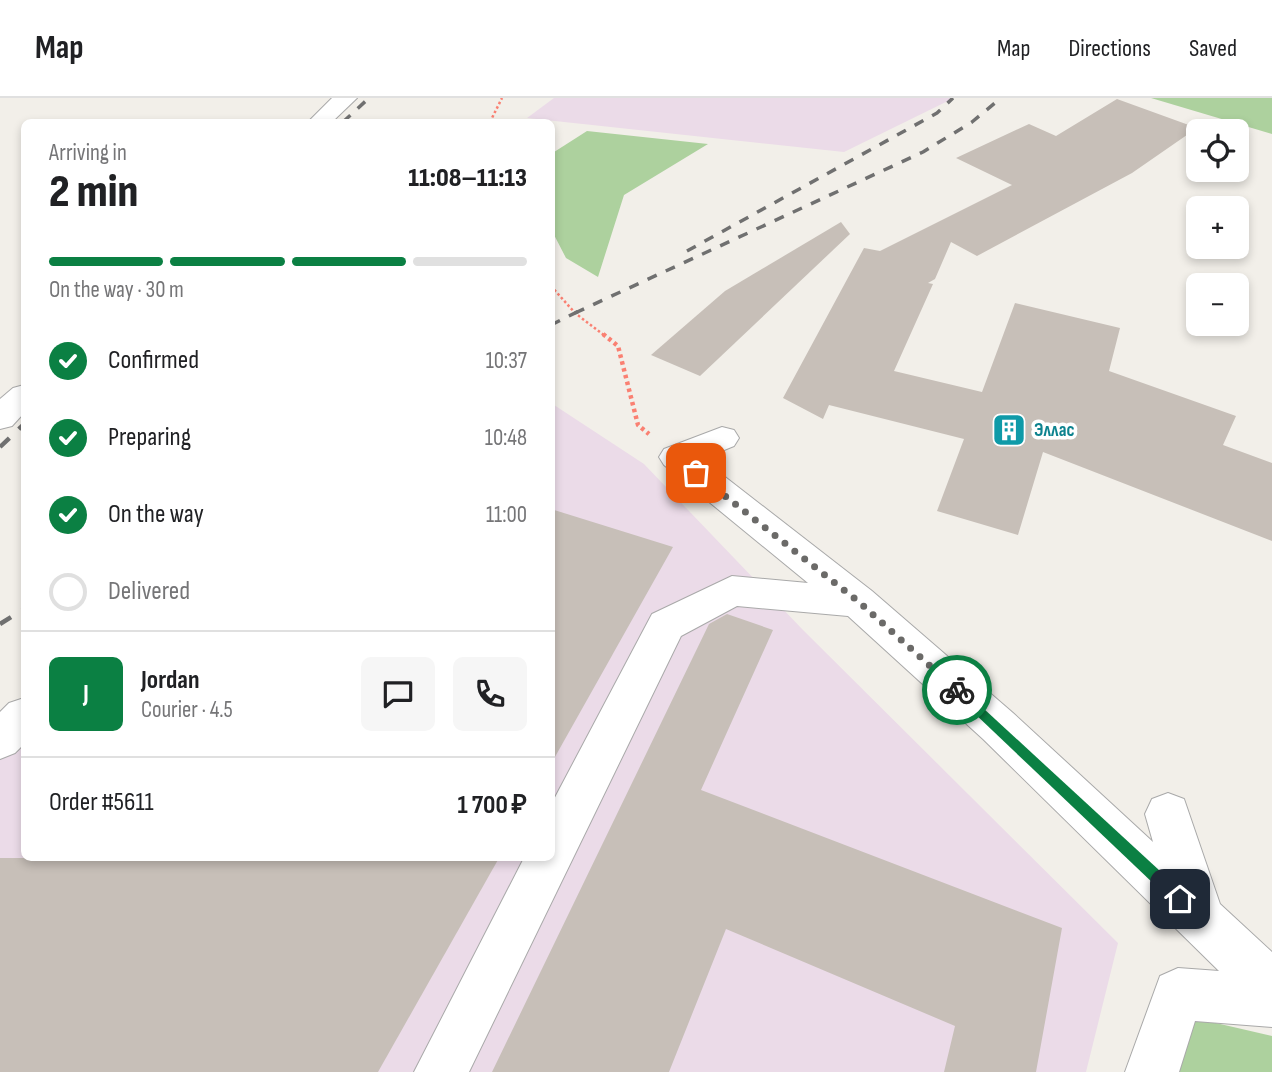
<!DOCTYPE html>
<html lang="en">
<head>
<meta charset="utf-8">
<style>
  body { margin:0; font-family:"Sofia Sans Condensed",sans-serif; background:#f6f6f6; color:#202124; height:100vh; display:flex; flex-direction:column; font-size:26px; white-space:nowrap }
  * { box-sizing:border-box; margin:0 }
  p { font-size:23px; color:#757577 }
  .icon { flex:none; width:38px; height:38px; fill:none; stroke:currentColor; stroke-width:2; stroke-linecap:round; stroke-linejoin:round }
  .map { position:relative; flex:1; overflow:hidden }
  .panel { position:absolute; left:21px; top:21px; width:534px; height:742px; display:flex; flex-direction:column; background:#fff; border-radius:10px; box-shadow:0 4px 10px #0003 }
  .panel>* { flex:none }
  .buttons { position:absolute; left:1186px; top:21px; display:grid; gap:14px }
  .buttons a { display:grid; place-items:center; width:63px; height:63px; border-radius:10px; background:#fff; box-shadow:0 4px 10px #0003; font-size:35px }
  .pin { position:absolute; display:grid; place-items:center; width:60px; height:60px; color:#fff; margin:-30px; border-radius:14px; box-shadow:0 4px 10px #0006 }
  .courier { position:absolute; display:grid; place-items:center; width:70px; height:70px; margin:-35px; border:5px solid #0b8043; border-radius:50%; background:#fff; color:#222; box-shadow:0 2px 9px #0007 }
  .headline em { font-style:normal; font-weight:800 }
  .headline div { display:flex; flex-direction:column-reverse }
  .headline { display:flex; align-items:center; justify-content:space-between; height:119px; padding:0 28px }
  h1 { font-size:46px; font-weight:800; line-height:52px }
  .bar { display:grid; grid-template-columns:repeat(4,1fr); gap:10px 7px; align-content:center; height:84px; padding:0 28px }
  .bar i { height:9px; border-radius:5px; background:#e0e0e0 }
  .bar .active { background:#0b8043 }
  .bar p { grid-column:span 4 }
  .line { display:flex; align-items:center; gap:18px; padding:0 28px; border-top:2px solid #e0e0e0 }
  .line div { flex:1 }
  .round { display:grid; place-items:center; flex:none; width:74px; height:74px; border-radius:10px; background:#f6f6f6 }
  ol { padding:0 28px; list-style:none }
  li { display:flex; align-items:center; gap:21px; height:77px }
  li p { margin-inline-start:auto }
  li .icon { padding:7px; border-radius:50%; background:#0b8043; color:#fff; stroke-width:4 }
  li:last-child { color:#757577 }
  li i { width:38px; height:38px; border:4px solid #e0e0e0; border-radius:50% }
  header { display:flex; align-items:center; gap:42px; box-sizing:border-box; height:98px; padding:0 35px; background:#fff; border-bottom:2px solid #e0e0e0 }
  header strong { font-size:33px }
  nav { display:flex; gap:38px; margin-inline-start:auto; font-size:24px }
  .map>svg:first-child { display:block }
</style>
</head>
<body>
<header>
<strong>Map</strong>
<nav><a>Map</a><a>Directions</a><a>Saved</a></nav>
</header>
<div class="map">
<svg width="1272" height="974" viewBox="0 0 1272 974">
  <rect width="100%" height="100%" fill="#f2efe9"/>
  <g fill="#ebdbe8">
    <polygon points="554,0 954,0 844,54 527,20"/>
    <polygon points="551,305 644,366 803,532 1118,845 1086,974 0,974 0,622 24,600 24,760 551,760"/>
  </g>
  <g fill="#add19e">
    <polygon points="1151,0 1272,0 1272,36"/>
    <polygon points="587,33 708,46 624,97 598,179 566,160 551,131 551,56"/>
    <polygon points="1190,919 1272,938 1272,974 1174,974"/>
  </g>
  <g fill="#c7bfb8">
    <polygon points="1117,1 1197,30 1132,75 977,158 951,144 935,181 928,185 933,186 894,273 982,294 1015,205 1120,230 1109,273 1236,318 1223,347 1272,365 1272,443 1043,354 1018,437 937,413 964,341 829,307 823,321 783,300 864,150 880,153 1012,87 956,60 1029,26 1056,38"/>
    <polygon points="841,124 850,136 700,278 651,257 725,193"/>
    <polygon points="551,411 673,449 551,666"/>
    <polygon points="727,516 773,532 701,692 1062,830 1036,974 944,974 955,928 726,831 669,974 492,974 709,526"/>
    <polygon points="0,760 499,760 378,974 0,974"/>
  </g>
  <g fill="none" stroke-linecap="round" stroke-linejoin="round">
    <defs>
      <g id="minor">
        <polygon points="332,0 357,0 332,24 308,24"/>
        <polygon points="24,287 24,315 12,328 0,331 0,301 13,290"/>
        <polygon points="722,329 734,332 739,340 734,348 702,361 872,493 1013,615 1153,744 1145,716 1152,701 1168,695 1184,701 1220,806 1272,854 1272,929 1195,923 1179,974 1125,974 1160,878 1178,870 1219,873 983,641 848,518 737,508 681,538 469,974 414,974 524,760 551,760 551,707 652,516 732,478 808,485 664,367 659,359 664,351"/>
        <polygon points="24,600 24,646 15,655 0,661 0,614 9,605"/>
      </g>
    </defs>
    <use href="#minor" stroke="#a9a9a9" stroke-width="2"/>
    <g stroke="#fa8072" stroke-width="2.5" stroke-dasharray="2.5 2.5" stroke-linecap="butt">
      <polyline points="490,24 502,0"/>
      <polyline points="551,188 575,215 605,238"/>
    </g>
    <polyline stroke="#fa8072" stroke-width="4.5" stroke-dasharray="3.5 3.5" stroke-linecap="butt" points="603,236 618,248 638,327 649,336"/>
    <use href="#minor" fill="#fff" fill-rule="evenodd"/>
    <g stroke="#707070" stroke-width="3.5" stroke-dasharray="10 10" stroke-linecap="butt">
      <polyline points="343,24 369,0"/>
      <polyline points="687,153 937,15 953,0"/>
      <polyline points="575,215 923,54 972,24 1001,0"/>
      <polyline points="551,227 583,211"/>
    </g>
    <g stroke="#707070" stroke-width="4.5" stroke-dasharray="13 13" stroke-linecap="butt">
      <polyline points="0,349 24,326"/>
      <polyline points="0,526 24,511"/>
    </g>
  </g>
  <polygon fill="#0b8043" points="957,586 1185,796 1187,801 1185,806 1175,806 953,595 951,592"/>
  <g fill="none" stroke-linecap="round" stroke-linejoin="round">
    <polyline stroke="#6b6a68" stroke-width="7" stroke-dasharray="0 12.6" points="696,375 859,504 957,592"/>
  </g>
  <defs>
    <symbol id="building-square" viewBox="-11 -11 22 22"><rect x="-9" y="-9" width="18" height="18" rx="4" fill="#0f9aa8" stroke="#fff"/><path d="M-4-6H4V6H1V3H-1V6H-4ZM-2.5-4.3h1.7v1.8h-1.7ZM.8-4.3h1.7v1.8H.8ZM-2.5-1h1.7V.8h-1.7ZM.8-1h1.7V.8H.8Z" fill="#fff"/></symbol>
  </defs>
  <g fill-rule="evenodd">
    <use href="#building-square" x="990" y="313" width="38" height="38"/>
  </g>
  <g text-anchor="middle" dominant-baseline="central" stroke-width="7" stroke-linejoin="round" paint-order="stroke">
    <g font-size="19" font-weight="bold" fill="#0d838f" stroke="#fff" text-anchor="start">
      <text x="1034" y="332">Эллас</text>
    </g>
  </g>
</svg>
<div class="buttons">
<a><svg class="icon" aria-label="locate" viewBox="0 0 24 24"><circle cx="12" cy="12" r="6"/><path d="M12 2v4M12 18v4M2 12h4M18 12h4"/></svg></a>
<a>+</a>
<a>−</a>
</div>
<div class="pin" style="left:696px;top:375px;background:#ea580c"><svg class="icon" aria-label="bag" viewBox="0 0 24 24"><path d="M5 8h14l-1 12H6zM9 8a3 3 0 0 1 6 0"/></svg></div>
<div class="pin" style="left:1180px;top:801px;background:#1f2937"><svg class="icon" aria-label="home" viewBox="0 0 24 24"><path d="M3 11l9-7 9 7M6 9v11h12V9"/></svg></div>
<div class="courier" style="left:957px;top:592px"><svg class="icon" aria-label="bike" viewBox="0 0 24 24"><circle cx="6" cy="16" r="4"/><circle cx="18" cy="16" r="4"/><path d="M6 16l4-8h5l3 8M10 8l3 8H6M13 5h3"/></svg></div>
<section class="panel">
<div class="headline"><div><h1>2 min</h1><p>Arriving in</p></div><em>11:08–11:13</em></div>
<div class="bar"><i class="active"></i><i class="active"></i><i class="active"></i><i></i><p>On the way · 30 m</p></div>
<ol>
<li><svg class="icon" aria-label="check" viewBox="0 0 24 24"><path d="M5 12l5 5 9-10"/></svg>Confirmed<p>10:37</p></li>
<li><svg class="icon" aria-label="check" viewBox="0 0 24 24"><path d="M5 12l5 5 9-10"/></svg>Preparing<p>10:48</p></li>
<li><svg class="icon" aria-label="check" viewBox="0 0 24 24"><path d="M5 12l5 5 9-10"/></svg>On the way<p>11:00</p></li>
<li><i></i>Delivered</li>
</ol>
<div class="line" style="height:126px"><b class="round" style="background:#0b8043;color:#fff">J</b><div><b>Jordan</b><p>Courier · 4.5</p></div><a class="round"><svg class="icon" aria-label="chat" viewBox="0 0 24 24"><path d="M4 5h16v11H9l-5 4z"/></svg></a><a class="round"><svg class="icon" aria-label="phone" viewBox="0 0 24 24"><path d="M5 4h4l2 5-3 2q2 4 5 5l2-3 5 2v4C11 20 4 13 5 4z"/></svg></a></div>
<div class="line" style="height:91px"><div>Order #5611</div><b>1 700 ₽</b></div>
</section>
</div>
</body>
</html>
